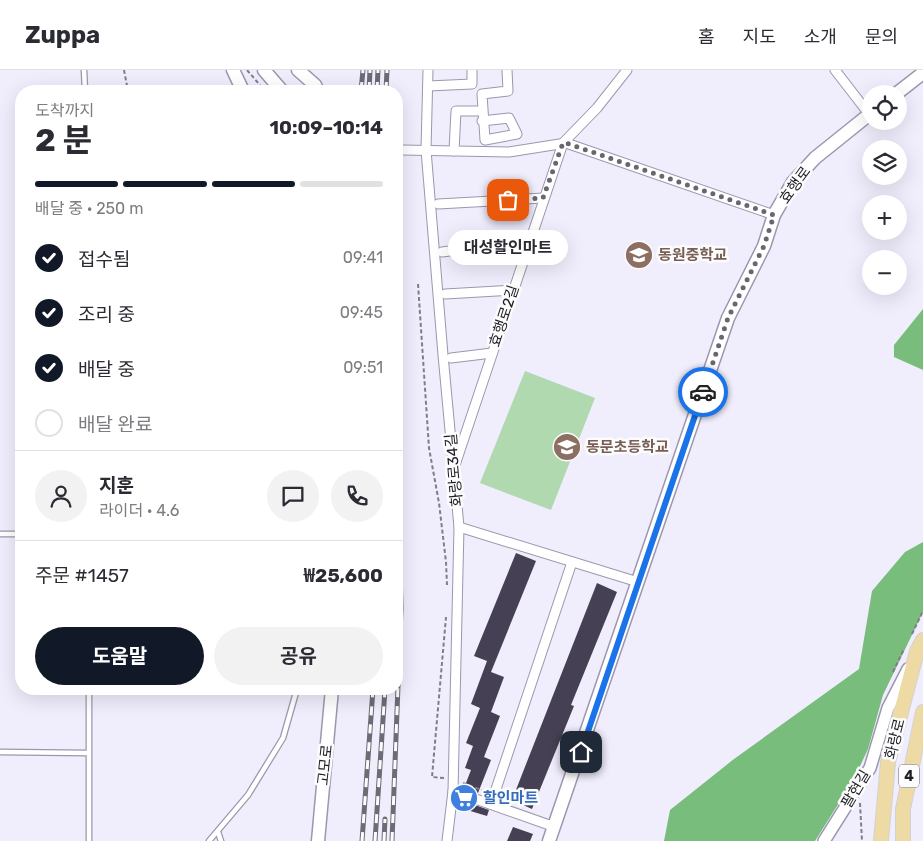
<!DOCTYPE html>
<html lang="ko">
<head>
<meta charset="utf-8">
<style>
  body { margin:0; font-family:Rubik,"Noto Sans KR",sans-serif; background:#f2f2f3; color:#2b2b33; height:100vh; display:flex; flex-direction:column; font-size:19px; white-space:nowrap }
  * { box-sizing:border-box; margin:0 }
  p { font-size:16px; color:#7c7c81 }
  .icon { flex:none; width:28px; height:28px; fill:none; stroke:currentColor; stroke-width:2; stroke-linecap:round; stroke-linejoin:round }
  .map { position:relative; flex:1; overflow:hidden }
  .details { position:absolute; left:15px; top:15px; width:388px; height:610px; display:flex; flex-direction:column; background:#fff; border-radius:20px; box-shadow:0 5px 20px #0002 }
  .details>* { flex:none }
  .tools { position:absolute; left:862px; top:15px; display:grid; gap:10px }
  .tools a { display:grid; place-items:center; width:45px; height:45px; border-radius:50%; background:#fff; box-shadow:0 5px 20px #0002; font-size:25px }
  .pin { position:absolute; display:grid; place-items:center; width:42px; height:42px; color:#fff; margin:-21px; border-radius:10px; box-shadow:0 2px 8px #0006 }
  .courier { position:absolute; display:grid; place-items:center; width:50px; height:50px; margin:-25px; border:4px solid #1a73e8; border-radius:50%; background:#fff; color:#222; box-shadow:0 1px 6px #0007 }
  .bubble { position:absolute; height:35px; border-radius:18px; background:#fff; box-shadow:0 5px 20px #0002; font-size:16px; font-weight:700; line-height:35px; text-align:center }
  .head em { font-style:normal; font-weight:700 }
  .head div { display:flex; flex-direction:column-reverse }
  .head { display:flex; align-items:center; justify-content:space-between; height:85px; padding:0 20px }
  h1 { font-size:32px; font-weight:700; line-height:38px }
  .bar { display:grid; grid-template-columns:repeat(4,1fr); gap:8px 5px; align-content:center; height:60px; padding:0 20px }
  .bar i { height:6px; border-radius:4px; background:#e1e1e2 }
  .bar .active { background:#111827 }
  .bar p { grid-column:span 4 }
  .line { display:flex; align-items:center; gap:12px; padding:0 20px; border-top:1px solid #e1e1e2 }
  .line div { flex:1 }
  .round { display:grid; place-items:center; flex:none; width:52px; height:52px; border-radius:26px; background:#f2f2f3 }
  ol { padding:0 20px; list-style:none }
  li { display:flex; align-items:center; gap:15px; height:55px }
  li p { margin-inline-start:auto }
  li .icon { padding:5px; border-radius:50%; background:#111827; color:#fff; stroke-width:4 }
  li:last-child { color:#7c7c81 }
  li i { width:28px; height:28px; border:2px solid #e1e1e2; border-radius:50% }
  .button { display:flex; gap:10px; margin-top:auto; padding:10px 20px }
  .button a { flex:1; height:58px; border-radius:30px; background:#111827; color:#fff; font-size:20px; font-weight:700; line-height:58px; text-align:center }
  .button a+a { background:#f2f2f3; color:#2b2b33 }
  header { display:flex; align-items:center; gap:30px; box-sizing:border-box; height:70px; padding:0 25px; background:#fff; border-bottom:1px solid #e1e1e2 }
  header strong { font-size:24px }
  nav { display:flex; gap:28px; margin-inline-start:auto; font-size:18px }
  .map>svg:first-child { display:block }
</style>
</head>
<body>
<header>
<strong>Zuppa</strong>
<nav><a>홈</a><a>지도</a><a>소개</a><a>문의</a></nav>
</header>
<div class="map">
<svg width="923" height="771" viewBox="0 0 923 771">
  <rect width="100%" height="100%" fill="#f0edfc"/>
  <polygon fill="#b0d9b0" points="525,301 595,328 551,440 480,413"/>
  <g fill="#78bd7b">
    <polygon points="923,239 923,300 894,287 894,275"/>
    <polygon points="923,472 923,542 883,625 868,679 854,709 815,771 664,771 670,740 734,689 859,599 872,521 905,482"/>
  </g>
  <g fill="#454053">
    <polygon points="516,483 536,491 491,602 504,607 491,642 500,646 484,687 491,690 478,723 464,718 471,700 465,698 473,676 466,673 480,638 471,634 487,591 474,586"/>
    <polygon points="597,513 617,522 571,635 574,636 532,739 512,730"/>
    <polygon points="458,729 489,740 487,746 457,737"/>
    <polygon points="513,757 533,764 530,771 507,771"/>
  </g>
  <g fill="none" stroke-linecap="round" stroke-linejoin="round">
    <defs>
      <g id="service">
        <polyline points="84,0 85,21"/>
        <polyline points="0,464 21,464"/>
        <polyline points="89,619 89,771"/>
        <polyline points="0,682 88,683"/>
        <polyline points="218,762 221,771"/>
        <polyline points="209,771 248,725 283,668 297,619"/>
      </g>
      <g id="minor">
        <polyline points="428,0 426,80 443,285 459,457 453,721 447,771"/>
        <polyline points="835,0 869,44"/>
        <polyline points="428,16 472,14 472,0"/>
        <polyline points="482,51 509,48 517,64 485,70 482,24 508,21 507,0"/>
        <polyline points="402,80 509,82 566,73 774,145"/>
        <polyline points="454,81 456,41 482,41"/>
        <polyline points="438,134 543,128"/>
        <polyline points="442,182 529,171"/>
        <polyline points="445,224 513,220"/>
        <polyline points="451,288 492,283"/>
        <polyline points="455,395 563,73 597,38 627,0"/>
        <polyline points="459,457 638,512"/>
        <polyline points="453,721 555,757"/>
        <polyline points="491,734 572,492"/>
      </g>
      <polyline id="tertiary" points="824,771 870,698 888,638 908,599"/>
      <g id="secondary">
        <polyline points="233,0 243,21"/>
        <polyline points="264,0 282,21"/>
        <polyline points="298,0 315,15 318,21"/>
        <polyline points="896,24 923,3"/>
        <polyline points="318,771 332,619"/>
        <polyline points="549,771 728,248 764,176 774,145 793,112 815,88 871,43"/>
      </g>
      <g id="primary">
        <polyline points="881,771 888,692 917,581 923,570"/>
        <polyline points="903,771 903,739 923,642"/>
      </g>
    </defs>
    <use href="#service" stroke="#9c97ae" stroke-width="7"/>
    <use href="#minor" stroke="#9c97ae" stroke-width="11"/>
    <use href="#tertiary" stroke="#9c97ae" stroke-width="14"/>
    <use href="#secondary" stroke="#9c97ae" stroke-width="15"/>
    <use href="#primary" stroke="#d2d2d4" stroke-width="16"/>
    <g stroke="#807d89" stroke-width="2" stroke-dasharray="4 2.5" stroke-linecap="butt">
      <polyline points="124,0 128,21"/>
      <polyline points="247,0 265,21"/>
      <polyline points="418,214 429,378 439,433 446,492 447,515"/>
      <polyline points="912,564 923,541"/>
      <polyline points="893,602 904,579"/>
      <polyline points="444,708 432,707 446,547"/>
      <polyline points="463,713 484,721"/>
      <polyline points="860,733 862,771"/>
    </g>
    <use href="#service" stroke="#fff" stroke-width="4.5"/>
    <use href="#minor" stroke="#fff" stroke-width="9"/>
    <use href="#tertiary" stroke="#fff" stroke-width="11"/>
    <use href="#secondary" stroke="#fff" stroke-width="12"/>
    <use href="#primary" stroke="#eedaa4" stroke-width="14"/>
    <defs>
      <g id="rail">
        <polyline points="361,21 363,0"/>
        <polyline points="369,21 370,0"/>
        <polyline points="377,21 378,0"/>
        <polyline points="386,21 387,0"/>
        <polyline points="362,771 373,619"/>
        <polyline points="375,771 385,619"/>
        <polyline points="384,771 385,749"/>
        <polyline points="392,771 401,538 396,333"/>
      </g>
    </defs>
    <use href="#rail" stroke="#6d6b76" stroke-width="5"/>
    <use href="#rail" stroke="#fcfcfc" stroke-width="3" stroke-dasharray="9" stroke-linecap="butt"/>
  </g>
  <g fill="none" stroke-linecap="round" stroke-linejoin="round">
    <polyline stroke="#696671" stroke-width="5" stroke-dasharray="0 9" points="508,130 543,128 563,73 566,73 774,145 764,176 728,248 703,322"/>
    <polyline stroke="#1a73e8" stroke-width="6" points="581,682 703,322"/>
  </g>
  <defs>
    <symbol id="school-disc" viewBox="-11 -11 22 22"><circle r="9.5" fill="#8d6e63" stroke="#fcfcfc"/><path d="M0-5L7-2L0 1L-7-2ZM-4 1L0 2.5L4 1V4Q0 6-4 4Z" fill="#fff"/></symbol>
    <symbol id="supermarket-disc" viewBox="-11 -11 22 22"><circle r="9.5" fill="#3f7fe0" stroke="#fcfcfc"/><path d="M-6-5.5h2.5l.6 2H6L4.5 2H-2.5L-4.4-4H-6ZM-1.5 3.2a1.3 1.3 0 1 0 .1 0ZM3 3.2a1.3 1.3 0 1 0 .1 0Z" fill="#fff"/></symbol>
  </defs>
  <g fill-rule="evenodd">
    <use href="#school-disc" x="623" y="169" width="32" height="32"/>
    <use href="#school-disc" x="551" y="361" width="32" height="32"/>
    <use href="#supermarket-disc" x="448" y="712" width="32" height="32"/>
  </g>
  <g text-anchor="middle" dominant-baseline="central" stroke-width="5" stroke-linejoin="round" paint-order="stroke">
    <rect fill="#fcfcfc" stroke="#626166" stroke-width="1" x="899" y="694.5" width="20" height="23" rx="4"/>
    <g font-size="14" font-weight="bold" fill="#201e26">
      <text x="909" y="706">4</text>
    </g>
    <g font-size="15" fill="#201e26" stroke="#fcfcfc">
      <text transform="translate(795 115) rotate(-54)">효행로</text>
      <text transform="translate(504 246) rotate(-72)">효행로2길</text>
      <text transform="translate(454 400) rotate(-95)">화랑로34길</text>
      <text transform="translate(895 669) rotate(-76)">화랑로</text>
      <text transform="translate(325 695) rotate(-84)">고모로</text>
      <text transform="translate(856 719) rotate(-59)">팔현길</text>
    </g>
    <g font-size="15" font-weight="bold" fill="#785e54" stroke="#fcfcfc" text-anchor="start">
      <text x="658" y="185">동원중학교</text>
      <text x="586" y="377">동문초등학교</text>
    </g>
    <g font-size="15" font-weight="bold" fill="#366cbe" stroke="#fcfcfc" text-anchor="start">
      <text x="483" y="728">할인마트</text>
    </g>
  </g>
</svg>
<div class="tools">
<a><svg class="icon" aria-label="locate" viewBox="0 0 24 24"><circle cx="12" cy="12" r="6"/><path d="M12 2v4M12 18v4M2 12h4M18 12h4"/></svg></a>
<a><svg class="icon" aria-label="layers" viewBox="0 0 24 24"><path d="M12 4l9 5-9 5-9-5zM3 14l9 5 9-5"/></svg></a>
<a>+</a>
<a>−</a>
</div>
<div class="pin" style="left:508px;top:130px;background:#ea580c"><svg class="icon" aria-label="bag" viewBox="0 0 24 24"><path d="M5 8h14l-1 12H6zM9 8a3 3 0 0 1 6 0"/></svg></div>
<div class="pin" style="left:581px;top:682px;background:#1f2937"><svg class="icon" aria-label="home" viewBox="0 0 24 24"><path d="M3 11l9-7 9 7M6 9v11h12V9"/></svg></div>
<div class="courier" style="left:703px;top:322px"><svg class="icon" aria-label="car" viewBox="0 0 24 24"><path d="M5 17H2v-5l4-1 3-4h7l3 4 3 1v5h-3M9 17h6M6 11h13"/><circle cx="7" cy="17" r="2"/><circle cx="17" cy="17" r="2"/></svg></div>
<div class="bubble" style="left:448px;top:160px;width:120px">대성할인마트</div>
<section class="details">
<div class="head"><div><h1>2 분</h1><p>도착까지</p></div><em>10:09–10:14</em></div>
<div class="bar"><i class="active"></i><i class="active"></i><i class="active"></i><i></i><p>배달 중 · 250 m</p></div>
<ol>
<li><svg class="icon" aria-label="check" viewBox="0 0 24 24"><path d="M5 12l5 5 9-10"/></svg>접수됨<p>09:41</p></li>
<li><svg class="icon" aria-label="check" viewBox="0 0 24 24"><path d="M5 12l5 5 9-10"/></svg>조리 중<p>09:45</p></li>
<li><svg class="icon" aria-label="check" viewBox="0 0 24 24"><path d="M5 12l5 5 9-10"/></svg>배달 중<p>09:51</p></li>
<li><i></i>배달 완료</li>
</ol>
<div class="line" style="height:90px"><a class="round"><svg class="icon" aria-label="person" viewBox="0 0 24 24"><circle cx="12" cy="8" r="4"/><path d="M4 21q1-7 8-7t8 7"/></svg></a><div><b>지훈</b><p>라이더 · 4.6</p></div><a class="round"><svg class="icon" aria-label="chat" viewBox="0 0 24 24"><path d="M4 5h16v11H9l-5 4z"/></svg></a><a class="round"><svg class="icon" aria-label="phone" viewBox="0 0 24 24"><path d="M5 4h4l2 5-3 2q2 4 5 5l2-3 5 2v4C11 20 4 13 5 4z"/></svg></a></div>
<div class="line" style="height:65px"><div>주문 #1457</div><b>₩25,600</b></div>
<div class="button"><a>도움말</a><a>공유</a></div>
</section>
</div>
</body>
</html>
